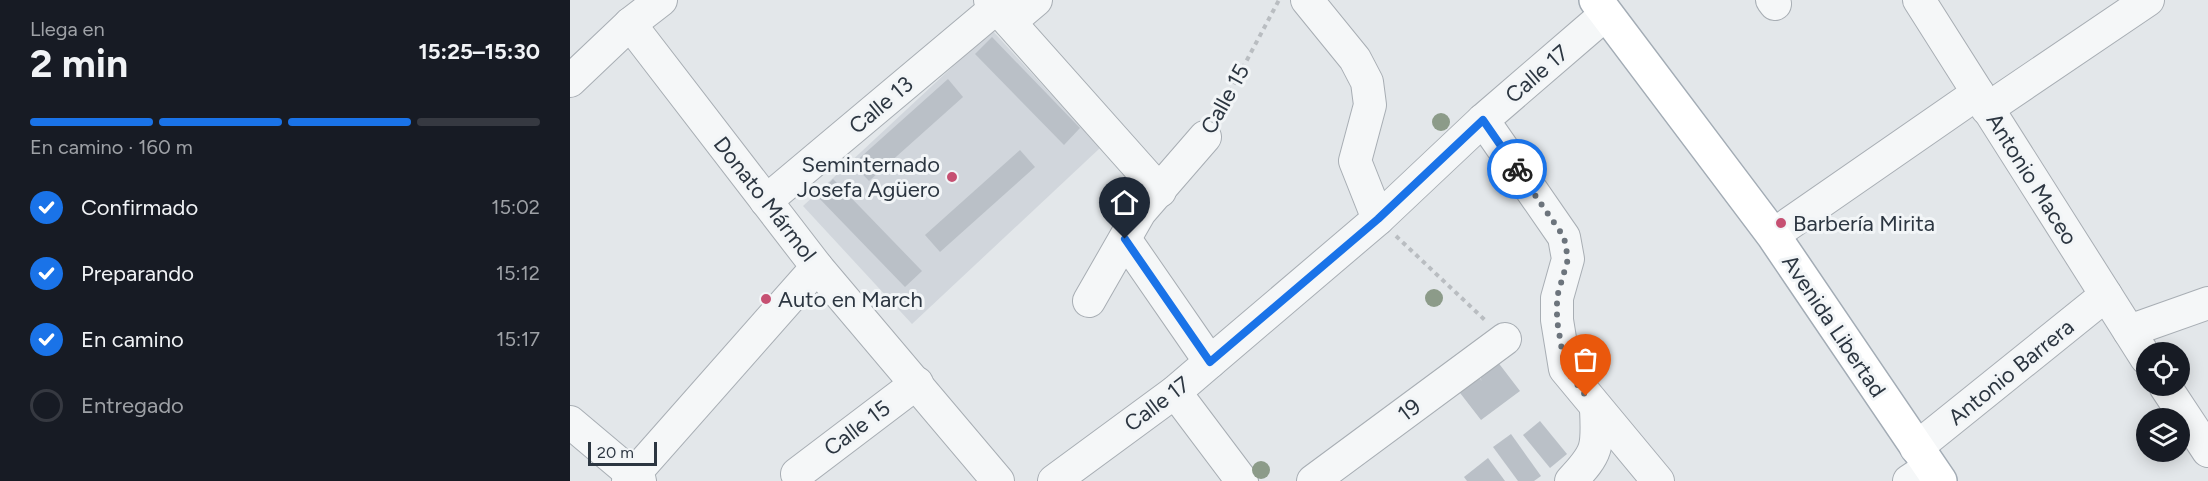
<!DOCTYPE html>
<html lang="es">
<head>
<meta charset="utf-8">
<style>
  body { margin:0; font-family:Figtree,sans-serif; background:#20242c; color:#f1f3f6; height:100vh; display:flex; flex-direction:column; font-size:22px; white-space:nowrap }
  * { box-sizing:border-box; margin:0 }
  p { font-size:20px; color:#9ea1a6 }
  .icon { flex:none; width:33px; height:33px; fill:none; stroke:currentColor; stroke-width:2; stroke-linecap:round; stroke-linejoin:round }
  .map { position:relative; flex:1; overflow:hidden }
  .details { display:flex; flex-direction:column; background:#171b24; width:570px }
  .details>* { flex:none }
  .buttons { position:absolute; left:1566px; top:342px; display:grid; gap:12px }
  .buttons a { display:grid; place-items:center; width:54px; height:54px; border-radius:50%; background:#171b24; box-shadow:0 3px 15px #0003; font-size:30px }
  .scale { position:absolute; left:18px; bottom:15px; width:69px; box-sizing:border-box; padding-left:6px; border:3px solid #2c3641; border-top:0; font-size:16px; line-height:21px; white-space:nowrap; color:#2c3641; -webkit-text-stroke:4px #f2f5f7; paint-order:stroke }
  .pin { position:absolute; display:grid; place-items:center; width:51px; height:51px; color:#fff; margin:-62px -26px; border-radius:50% 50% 50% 0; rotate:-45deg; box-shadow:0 0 6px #0007 }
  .pin .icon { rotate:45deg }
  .courier { position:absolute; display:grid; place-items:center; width:60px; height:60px; margin:-30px; border:4px solid #1a73e8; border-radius:50%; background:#fff; color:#222; box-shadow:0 2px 8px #0007 }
  .overview em { font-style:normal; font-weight:700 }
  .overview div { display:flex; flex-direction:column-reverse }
  .overview { display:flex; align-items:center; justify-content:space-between; height:102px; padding:0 30px }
  h1 { font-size:39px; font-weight:700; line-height:45px }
  .bar { display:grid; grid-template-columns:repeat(4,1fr); gap:9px 6px; align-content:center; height:72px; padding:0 30px }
  .bar i { height:8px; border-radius:4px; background:#363941 }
  .bar .current { background:#1a73e8 }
  .bar p { grid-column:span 4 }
  ol { padding:0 30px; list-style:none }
  li { display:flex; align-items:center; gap:18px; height:66px }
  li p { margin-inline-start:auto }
  li .icon { padding:6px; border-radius:50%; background:#1a73e8; color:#fff; stroke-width:4 }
  li:last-child { color:#9ea1a6 }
  li i { width:33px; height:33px; border:3px solid #363941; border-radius:50% }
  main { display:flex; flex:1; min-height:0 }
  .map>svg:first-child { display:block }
</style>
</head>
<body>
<main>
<section class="details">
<div class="overview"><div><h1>2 min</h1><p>Llega en</p></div><em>15:25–15:30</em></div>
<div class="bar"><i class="current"></i><i class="current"></i><i class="current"></i><i></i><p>En camino · 160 m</p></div>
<ol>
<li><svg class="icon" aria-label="check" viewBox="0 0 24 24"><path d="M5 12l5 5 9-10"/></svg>Confirmado<p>15:02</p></li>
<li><svg class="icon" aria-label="check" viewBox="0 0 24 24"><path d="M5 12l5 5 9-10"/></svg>Preparando<p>15:12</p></li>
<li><svg class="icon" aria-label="check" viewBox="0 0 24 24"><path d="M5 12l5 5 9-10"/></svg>En camino<p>15:17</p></li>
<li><i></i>Entregado</li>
</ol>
</section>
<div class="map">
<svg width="1638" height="481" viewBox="0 0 1638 481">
  <rect width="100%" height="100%" fill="#e3e7ea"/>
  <polygon fill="#d1d6dc" points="422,30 530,148 342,324 233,206"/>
  <g fill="#bac0c7">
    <polygon points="422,37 510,128 494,145 405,54"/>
    <polygon points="378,79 393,97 299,181 283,164"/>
    <polygon points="450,150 465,167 370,252 355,235"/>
    <polygon points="263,179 352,271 335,287 247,196"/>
    <polygon points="927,361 950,391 911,420 887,389 906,374 912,381 909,376"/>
    <polygon points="970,421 997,454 980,468 953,435"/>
    <polygon points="941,434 971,476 964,481 948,481 923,447"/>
    <polygon points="918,458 935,481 897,481 894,477"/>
  </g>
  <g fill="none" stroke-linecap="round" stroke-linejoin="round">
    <defs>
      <g id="minor">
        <polyline points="420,0 590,191"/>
        <polyline points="737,0 785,59 797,82 800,105 785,161 808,219"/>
        <polyline points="1202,0 1205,4"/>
        <polyline points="1349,0 1576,358"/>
        <polyline points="440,22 466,0"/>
        <polyline points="60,24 247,267 428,481"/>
        <polyline points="0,81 60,24 91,0"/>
        <polyline points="1417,109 1578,0"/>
        <polyline points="913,120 994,237 998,259 987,298 987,320 995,369 1088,481"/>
        <polyline points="196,201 426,8"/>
        <polyline points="1203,235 1408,93"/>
        <polyline points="555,239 640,362"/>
        <polyline points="519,301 570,212 635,137"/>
        <polyline points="1559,331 1638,303"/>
        <polyline points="1595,386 1638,451"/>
        <polyline points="605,392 672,481"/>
        <polyline points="0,422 70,481"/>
        <polyline points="1346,448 1536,295"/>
        <polyline points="227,474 347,383"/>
        <polyline points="58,481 247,267"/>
        <polyline points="484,481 605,392 640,362 808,219 913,120 1036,14"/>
        <polyline points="743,481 935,339"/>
        <path d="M1001 481C1028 453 1028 447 1026 409"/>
        <polyline points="1339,481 1360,467"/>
      </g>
      <polyline id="major" points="1026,0 1203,235 1370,481"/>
    </defs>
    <use href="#minor" stroke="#a8aeb4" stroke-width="34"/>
    <use href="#major" stroke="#a3acb5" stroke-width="36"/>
    <g stroke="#b9bdc1" stroke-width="4" stroke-dasharray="4.5 4.5" stroke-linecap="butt">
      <polyline points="647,116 709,0"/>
      <polyline points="826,236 917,322"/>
    </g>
    <use href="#minor" stroke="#f5f7f8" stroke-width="32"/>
    <use href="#major" stroke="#fff" stroke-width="33"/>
  </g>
  <g fill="#8c9b89">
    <circle cx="871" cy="122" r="9"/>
    <circle cx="864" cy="298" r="9"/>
    <circle cx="691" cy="470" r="9"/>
  </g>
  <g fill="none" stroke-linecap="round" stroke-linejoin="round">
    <polyline stroke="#6c747c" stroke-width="6" stroke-dasharray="0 10.8" points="947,169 994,237 998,259 987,297 987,320 995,369 1016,396"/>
    <polyline stroke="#1a73e8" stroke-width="8" points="555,239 640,362 808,219 913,120 947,169"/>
  </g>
  <g fill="#c65072" stroke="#f2f5f7" stroke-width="2">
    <circle cx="382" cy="177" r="6"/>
    <circle cx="1211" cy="223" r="6"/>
    <circle cx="196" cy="299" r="6"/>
  </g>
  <g text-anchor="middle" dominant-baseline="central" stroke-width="6" stroke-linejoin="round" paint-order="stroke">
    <g font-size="22" fill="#2c3641" stroke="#f2f5f7">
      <text transform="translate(967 74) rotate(-41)">Calle 17</text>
      <text transform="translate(655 99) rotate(-61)">Calle 15</text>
      <text transform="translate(311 105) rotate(-40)">Calle 13</text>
      <text transform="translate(1462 179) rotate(58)">Antonio Maceo</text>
      <text transform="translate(195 199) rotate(52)">Donato Mármol</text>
      <text transform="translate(1264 326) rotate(56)">Avenida Libertad</text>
      <text transform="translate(1441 372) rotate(-39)">Antonio Barrera</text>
      <text transform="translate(587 404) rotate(-37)">Calle 17</text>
      <text transform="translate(839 410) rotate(-37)">19</text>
      <text transform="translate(287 428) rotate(-37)">Calle 15</text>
    </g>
    <g font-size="22" fill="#2c3641" stroke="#f2f5f7" text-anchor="start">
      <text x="370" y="164" text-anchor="end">Seminternado<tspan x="370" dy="25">Josefa Agüero</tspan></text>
      <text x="1223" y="223">Barbería Mirita</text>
      <text x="208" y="299">Auto en March</text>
    </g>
  </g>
</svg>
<div class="buttons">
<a><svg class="icon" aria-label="locate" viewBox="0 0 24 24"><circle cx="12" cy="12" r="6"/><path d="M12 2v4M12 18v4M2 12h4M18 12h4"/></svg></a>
<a><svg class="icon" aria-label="layers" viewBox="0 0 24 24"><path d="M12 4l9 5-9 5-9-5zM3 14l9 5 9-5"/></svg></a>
</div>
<div class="scale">20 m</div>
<div class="pin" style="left:1016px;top:396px;background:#ea580c"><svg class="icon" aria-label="bag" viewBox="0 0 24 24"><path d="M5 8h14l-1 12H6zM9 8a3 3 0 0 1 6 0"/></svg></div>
<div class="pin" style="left:555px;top:239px;background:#1f2937"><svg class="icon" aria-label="home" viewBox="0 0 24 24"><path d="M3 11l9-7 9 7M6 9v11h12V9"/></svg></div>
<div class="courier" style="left:947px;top:169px"><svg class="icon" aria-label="bike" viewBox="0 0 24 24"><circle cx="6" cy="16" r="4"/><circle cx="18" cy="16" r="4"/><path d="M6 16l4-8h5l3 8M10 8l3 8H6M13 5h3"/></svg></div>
</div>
</main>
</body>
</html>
